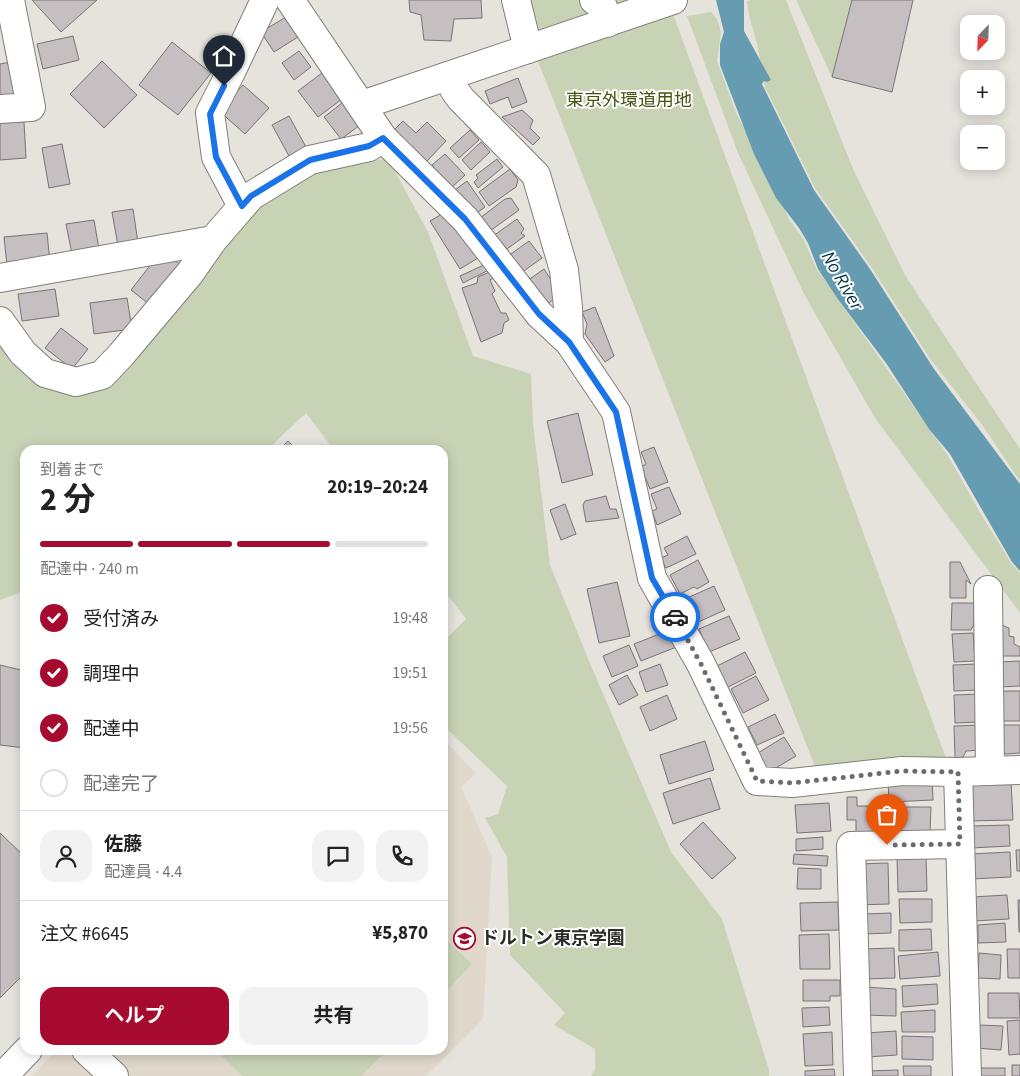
<!DOCTYPE html>
<html lang="ja">
<head>
<meta charset="utf-8">
<style>
  body { margin:0; font-family:"Source Sans 3","Noto Sans JP",sans-serif; background:#f2f2f2; color:#222; height:100vh; display:flex; flex-direction:column; font-size:19px; white-space:nowrap }
  * { box-sizing:border-box; margin:0 }
  p { font-size:16px; color:#767676 }
  .icon { flex:none; width:28px; height:28px; fill:none; stroke:currentColor; stroke-width:2; stroke-linecap:round; stroke-linejoin:round }
  .map { position:relative; flex:1; overflow:hidden }
  .details { position:absolute; left:20px; top:445px; width:428px; height:610px; display:flex; flex-direction:column; background:#fff; border-radius:15px; box-shadow:0 2px 12px #0003 }
  .details>* { flex:none }
  .needle { width:32px; rotate:203deg }
  .buttons { position:absolute; left:960px; top:15px; display:grid; gap:10px }
  .buttons a { display:grid; place-items:center; width:45px; height:45px; border-radius:10px; background:#fff; box-shadow:0 2px 12px #0003; font-size:25px }
  .pin { position:absolute; display:grid; place-items:center; width:42px; height:42px; color:#fff; margin:-51px -21px; border-radius:50% 50% 50% 0; rotate:-45deg; box-shadow:0 0 5px #0007 }
  .pin .icon { rotate:45deg }
  .courier { position:absolute; display:grid; place-items:center; width:50px; height:50px; margin:-25px; border:4px solid #1a73e8; border-radius:50%; background:#fff; color:#222; box-shadow:0 1px 6px #0007 }
  .overview em { font-style:normal; font-weight:700 }
  .overview div { display:flex; flex-direction:column-reverse }
  .overview { display:flex; align-items:center; justify-content:space-between; height:85px; padding:0 20px }
  h1 { font-size:32px; font-weight:700; line-height:38px }
  .bar { display:grid; grid-template-columns:repeat(4,1fr); gap:8px 5px; align-content:center; height:60px; padding:0 20px }
  .bar i { height:6px; border-radius:4px; background:#e0e0e0 }
  .bar .selected { background:#a60b2f }
  .bar p { grid-column:span 4 }
  .line { display:flex; align-items:center; gap:12px; padding:0 20px; border-top:1px solid #e0e0e0 }
  .line div { flex:1 }
  .round { display:grid; place-items:center; flex:none; width:52px; height:52px; border-radius:15px; background:#f2f2f2 }
  ol { padding:0 20px; list-style:none }
  li { display:flex; align-items:center; gap:15px; height:55px }
  li p { margin-inline-start:auto }
  li .icon { padding:5px; border-radius:50%; background:#a60b2f; color:#fff; stroke-width:4 }
  li:last-child { color:#767676 }
  li i { width:28px; height:28px; border:2px solid #e0e0e0; border-radius:50% }
  .cta { display:flex; gap:10px; margin-top:auto; padding:10px 20px }
  .cta a { flex:1; height:58px; border-radius:15px; background:#a60b2f; color:#fff; font-size:20px; font-weight:700; line-height:58px; text-align:center }
  .cta a+a { background:#f2f2f2; color:#222 }
  .map>svg:first-child { display:block }
</style>
</head>
<body>
<div class="map">
<svg width="1020" height="1076" viewBox="0 0 1020 1076">
  <rect width="100%" height="100%" fill="#e6e2dc"/>
  <polygon fill="#dfd8cb" points="443,739 476,773 461,787 492,857 483,1019 426,1076 32,1076 57,1050 442,1050"/>
  <g fill="#c8d3b6">
    <polygon points="523,0 658,0 527,36"/>
    <polygon points="750,0 786,0 853,169 905,275 948,341 1020,449 1020,481 983,426 931,360 872,268 815,188 765,87 758,48 749,15 747,1"/>
    <polygon points="796,0 852,0 832,77"/>
    <polygon points="711,12 717,19 721,32 717,61 737,115 774,186 790,221 804,240 816,268 947,454 982,516 1011,563 1020,573 1020,613 875,418 804,294 738,153 687,16"/>
    <polygon points="673,14 947,761 816,769 534,51"/>
    <polygon points="388,159 428,232 473,356 531,374 533,424 550,565 589,661 671,852 722,919 769,1070 769,1076 591,1076 595,1070 595,1049 554,1025 565,1013 510,955 507,857 485,818 498,814 507,786 443,725 443,642 466,619 443,589 442,450 334,450 306,413 267,450 25,450 25,591 0,600 0,335 79,388 267,195 328,164"/>
    <polygon points="442,936 472,964 443,994 442,994"/>
    <polygon points="216,1050 387,1050 361,1076 242,1076"/>
  </g>
  <polygon fill="#669cb1" points="716,0 744,0 744,31 771,80 767,82 764,81 762,84 814,190 870,269 934,369 1020,484 1020,571 1012,562 950,454 929,429 886,363 837,298 818,269 808,243 799,228 776,198 754,154 720,65 720,44 724,32"/>
  <g fill="#c6bfc1" stroke="#7a7375">
    <polygon points="32,0 97,0 61,32"/>
    <polygon points="409,0 481,0 482,18 454,19 451,41 424,40 421,15 410,12"/>
    <polygon points="852,0 913,0 892,92 832,77"/>
    <polygon points="286,17 298,37 274,52 261,32"/>
    <polygon points="73,36 79,60 43,69 37,44"/>
    <polygon points="172,42 211,73 178,115 139,85"/>
    <polygon points="299,51 311,67 294,80 282,63"/>
    <polygon points="16,61 21,94 0,97 0,64"/>
    <polygon points="102,61 137,95 104,128 70,94"/>
    <polygon points="322,73 342,99 318,117 298,91"/>
    <polygon points="518,78 527,102 512,108 508,97 490,104 485,91"/>
    <polygon points="243,85 269,108 245,134 219,111"/>
    <polygon points="342,103 360,125 341,139 324,117"/>
    <polygon points="522,110 533,120 530,128 540,138 533,145 502,117"/>
    <polygon points="289,116 306,147 289,156 272,125"/>
    <polygon points="403,121 416,133 427,122 446,141 426,162 394,130"/>
    <polygon points="24,122 26,158 0,160 0,123"/>
    <polygon points="470,130 479,140 459,158 450,148"/>
    <polygon points="481,142 490,152 471,170 462,160"/>
    <polygon points="62,144 70,184 49,188 42,148"/>
    <polygon points="445,154 465,175 450,189 432,165"/>
    <polygon points="497,159 503,167 478,188 474,182 478,178 476,175"/>
    <polygon points="510,169 518,180 516,187 489,206 479,192"/>
    <polygon points="467,181 485,207 474,215 455,190"/>
    <polygon points="511,198 519,210 490,231 480,218 505,199"/>
    <polygon points="133,209 138,243 118,246 112,212"/>
    <polygon points="449,210 478,258 460,269 430,221"/>
    <polygon points="517,219 524,229 521,233 525,236 504,251 493,236"/>
    <polygon points="94,220 99,249 72,254 66,224"/>
    <polygon points="47,233 50,262 7,266 4,237"/>
    <polygon points="529,241 542,258 521,273 508,256"/>
    <polygon points="162,250 186,269 155,309 131,290"/>
    <polygon points="486,264 489,270 463,283 460,276"/>
    <polygon points="544,269 553,283 557,297 542,308 527,281"/>
    <polygon points="492,271 495,277 490,280 495,291 492,294 501,313 506,313 509,320 504,323 502,333 481,342 462,288 477,283 478,277"/>
    <polygon points="55,289 59,316 22,321 18,294"/>
    <polygon points="127,298 132,329 94,334 90,303"/>
    <polygon points="595,307 614,356 605,362 585,334 587,324 582,312"/>
    <polygon points="61,328 88,349 72,369 45,348"/>
    <polygon points="578,413 593,475 562,483 547,421"/>
    <polygon points="288,441 297,450 279,450"/>
    <polygon points="654,447 668,482 650,489 641,467 646,464 641,452"/>
    <polygon points="669,487 681,514 657,525 652,511 657,509 651,494"/>
    <polygon points="606,496 610,509 616,509 619,518 586,522 583,505 585,501"/>
    <polygon points="565,504 576,534 561,540 550,510"/>
    <polygon points="687,536 696,554 666,568 661,558 668,555 664,548"/>
    <polygon points="698,560 709,582 697,589 694,587 680,594 670,575"/>
    <polygon points="950,562 960,562 971,584 966,580 966,598 950,598"/>
    <polygon points="617,582 630,636 599,643 587,589"/>
    <polygon points="714,586 725,610 696,623 685,599"/>
    <polygon points="952,603 974,603 974,624 971,630 951,630"/>
    <polygon points="729,616 740,639 709,652 699,629"/>
    <polygon points="997,623 1009,628 1009,636 1014,637 1014,644 1020,647 1020,656 997,656"/>
    <polygon points="672,629 679,646 641,661 634,644"/>
    <polygon points="973,633 975,661 954,662 952,634"/>
    <polygon points="629,645 638,666 612,677 603,656"/>
    <polygon points="745,652 756,673 726,688 715,667"/>
    <polygon points="1020,661 1020,686 999,687 998,662"/>
    <polygon points="660,664 668,685 646,692 639,672"/>
    <polygon points="977,664 978,690 954,691 953,665"/>
    <polygon points="0,665 25,671 25,748 0,745"/>
    <polygon points="627,675 638,695 619,705 609,685"/>
    <polygon points="756,676 769,700 743,713 731,689"/>
    <polygon points="997,691 1020,691 1020,721 998,721"/>
    <polygon points="980,694 981,722 955,723 954,695"/>
    <polygon points="667,695 677,719 650,731 640,707"/>
    <polygon points="775,714 784,733 757,745 748,727"/>
    <polygon points="981,725 982,750 966,751 963,757 955,758 954,726"/>
    <polygon points="1000,725 1020,725 1020,753 1006,754 1000,749"/>
    <polygon points="784,737 796,756 769,772 758,753"/>
    <polygon points="705,741 714,770 669,784 660,755"/>
    <polygon points="932,777 933,800 889,802 888,779"/>
    <polygon points="710,778 720,809 673,824 663,793"/>
    <polygon points="1011,781 1013,820 968,821 966,783"/>
    <polygon points="847,797 857,797 857,806 892,806 892,832 856,832 856,820 847,820"/>
    <polygon points="829,803 831,831 797,833 795,805"/>
    <polygon points="897,807 931,807 930,833 897,833"/>
    <polygon points="703,822 736,858 712,879 680,844"/>
    <polygon points="1009,825 1010,846 971,848 970,826"/>
    <polygon points="0,833 25,857 25,973 0,998"/>
    <polygon points="823,837 823,849 796,851 796,839"/>
    <polygon points="1016,850 1020,850 1020,871 1017,871"/>
    <polygon points="1010,852 1011,877 971,879 970,854"/>
    <polygon points="794,854 828,856 827,866 793,864"/>
    <polygon points="926,857 927,891 898,892 897,858"/>
    <polygon points="888,863 889,904 857,905 856,864"/>
    <polygon points="798,868 821,869 821,889 797,889"/>
    <polygon points="1007,895 1009,919 974,921 972,897"/>
    <polygon points="899,899 932,899 932,922 900,923"/>
    <polygon points="1018,900 1020,900 1020,932 1019,932"/>
    <polygon points="838,902 839,930 801,931 800,903"/>
    <polygon points="891,913 891,933 864,934 863,914"/>
    <polygon points="1005,923 1006,942 978,943 978,925"/>
    <polygon points="931,929 932,950 899,951 899,930"/>
    <polygon points="829,934 830,969 800,969 799,935"/>
    <polygon points="894,948 895,978 864,979 863,949"/>
    <polygon points="1007,949 1020,949 1020,978 1008,978"/>
    <polygon points="938,952 940,976 900,979 898,956"/>
    <polygon points="979,953 1001,955 1000,979 978,978"/>
    <polygon points="803,980 840,980 840,996 830,996 830,1001 803,1001"/>
    <polygon points="937,984 938,1004 903,1007 902,986"/>
    <polygon points="864,987 896,989 896,1016 863,1015"/>
    <polygon points="988,993 1019,993 1020,1018 988,1018"/>
    <polygon points="829,1007 830,1025 803,1027 802,1008"/>
    <polygon points="935,1010 935,1032 902,1032 901,1012"/>
    <polygon points="1020,1020 1020,1054 1009,1055 1007,1021"/>
    <polygon points="978,1025 1003,1026 1001,1050 976,1048"/>
    <polygon points="896,1031 897,1055 868,1057 866,1033"/>
    <polygon points="832,1032 833,1065 805,1066 803,1034"/>
    <polygon points="902,1036 933,1037 933,1060 902,1059"/>
    <rect x="1012" y="1065" width="8" height="11"/>
    <polygon points="903,1066 931,1066 931,1076 904,1076"/>
    <rect x="973" y="1068" width="32" height="8"/>
    <polygon points="834,1069 835,1076 805,1076 805,1071"/>
    <polygon points="898,1070 898,1076 867,1076 867,1071"/>
  </g>
  <g fill="none" stroke-linecap="round" stroke-linejoin="round">
    <defs>
      <g id="minor">
        <polyline points="516,0 528,49"/>
        <polyline points="594,0 603,7 607,23"/>
        <polyline points="448,76 455,91 461,99 536,175 564,270 568,307 569,342 616,412 652,578 701,664 757,781 792,783 902,771 958,772 1020,770"/>
        <polyline points="362,105 673,0"/>
        <polyline points="0,109 31,107 10,0"/>
        <polyline points="383,138 465,219 539,314 569,342"/>
        <polyline points="242,206 216,157 210,113 231,72 265,0"/>
        <polyline points="0,278 213,240 251,196 310,160 369,147 383,138 290,0"/>
        <polyline points="0,321 23,353 45,373 76,382 102,375 121,355 190,273 213,240"/>
        <polyline points="988,590 990,771"/>
        <polyline points="958,772 967,1076"/>
        <polyline points="86,1050 114,1076"/>
        <polyline points="3,1076 28,1050"/>
        <polyline points="858,1076 851,846 960,844"/>
      </g>
    </defs>
    <use href="#minor" stroke="#837f7a" stroke-width="30"/>
    <use href="#minor" stroke="#fff" stroke-width="28"/>
  </g>
  <g fill="none" stroke-linecap="round" stroke-linejoin="round">
    <polyline stroke="#6e6b68" stroke-width="5" stroke-dasharray="0 9" points="675,617 701,664 757,781 792,783 902,771 958,772 960,844 887,845"/>
    <polyline stroke="#1a73e8" stroke-width="6" points="224,86 210,114 216,157 242,206 251,196 310,160 369,146 383,138 465,219 539,314 569,342 616,412 652,578 675,617"/>
  </g>
  <defs>
    <symbol id="school-ring" viewBox="-11 -11 22 22"><circle r="9.5" fill="#fff" stroke="#a60b2f" stroke-width="1.5"/><path d="M0-5L7-2L0 1L-7-2ZM-4 1L0 2.5L4 1V4Q0 6-4 4Z" fill="#a60b2f"/></symbol>
  </defs>
  <g fill-rule="evenodd">
    <use href="#school-ring" x="452" y="926" width="25" height="25"/>
  </g>
  <g text-anchor="middle" dominant-baseline="central" stroke-width="4" stroke-linejoin="round" paint-order="stroke">
    <g font-size="18" fill="#445510" stroke="#fff">
      <text x="629" y="100">東京外環道用地</text>
    </g>
    <g font-size="18" font-weight="bold" fill="#2d2b29" stroke="#fff" text-anchor="start">
      <text x="481" y="938">ドルトン東京学園</text>
    </g>
    <g font-size="19" font-style="italic" fill="#033645" stroke="#fff">
      <text transform="translate(842 281) rotate(60)">No River</text>
    </g>
  </g>
</svg>
<div class="buttons">
<a><svg class="needle" viewBox="-14 -14 28 28"><path d="M0-13l5 13h-10z" fill="#e53935"/><path d="M0 13l5-13h-10z" fill="#767676"/></svg></a>
<a>+</a>
<a>−</a>
</div>
<div class="pin" style="left:887px;top:845px;background:#ea580c"><svg class="icon" aria-label="bag" viewBox="0 0 24 24"><path d="M5 8h14l-1 12H6zM9 8a3 3 0 0 1 6 0"/></svg></div>
<div class="pin" style="left:224px;top:86px;background:#1f2937"><svg class="icon" aria-label="home" viewBox="0 0 24 24"><path d="M3 11l9-7 9 7M6 9v11h12V9"/></svg></div>
<div class="courier" style="left:675px;top:617px"><svg class="icon" aria-label="car" viewBox="0 0 24 24"><path d="M5 17H2v-5l4-1 3-4h7l3 4 3 1v5h-3M9 17h6M6 11h13"/><circle cx="7" cy="17" r="2"/><circle cx="17" cy="17" r="2"/></svg></div>
<section class="details">
<div class="overview"><div><h1>2 分</h1><p>到着まで</p></div><em>20:19–20:24</em></div>
<div class="bar"><i class="selected"></i><i class="selected"></i><i class="selected"></i><i></i><p>配達中 · 240 m</p></div>
<ol>
<li><svg class="icon" aria-label="check" viewBox="0 0 24 24"><path d="M5 12l5 5 9-10"/></svg>受付済み<p>19:48</p></li>
<li><svg class="icon" aria-label="check" viewBox="0 0 24 24"><path d="M5 12l5 5 9-10"/></svg>調理中<p>19:51</p></li>
<li><svg class="icon" aria-label="check" viewBox="0 0 24 24"><path d="M5 12l5 5 9-10"/></svg>配達中<p>19:56</p></li>
<li><i></i>配達完了</li>
</ol>
<div class="line" style="height:90px"><a class="round"><svg class="icon" aria-label="person" viewBox="0 0 24 24"><circle cx="12" cy="8" r="4"/><path d="M4 21q1-7 8-7t8 7"/></svg></a><div><b>佐藤</b><p>配達員 · 4.4</p></div><a class="round"><svg class="icon" aria-label="chat" viewBox="0 0 24 24"><path d="M4 5h16v11H9l-5 4z"/></svg></a><a class="round"><svg class="icon" aria-label="phone" viewBox="0 0 24 24"><path d="M5 4h4l2 5-3 2q2 4 5 5l2-3 5 2v4C11 20 4 13 5 4z"/></svg></a></div>
<div class="line" style="height:65px"><div>注文 #6645</div><b>¥5,870</b></div>
<div class="cta"><a>ヘルプ</a><a>共有</a></div>
</section>
</div>
</body>
</html>
